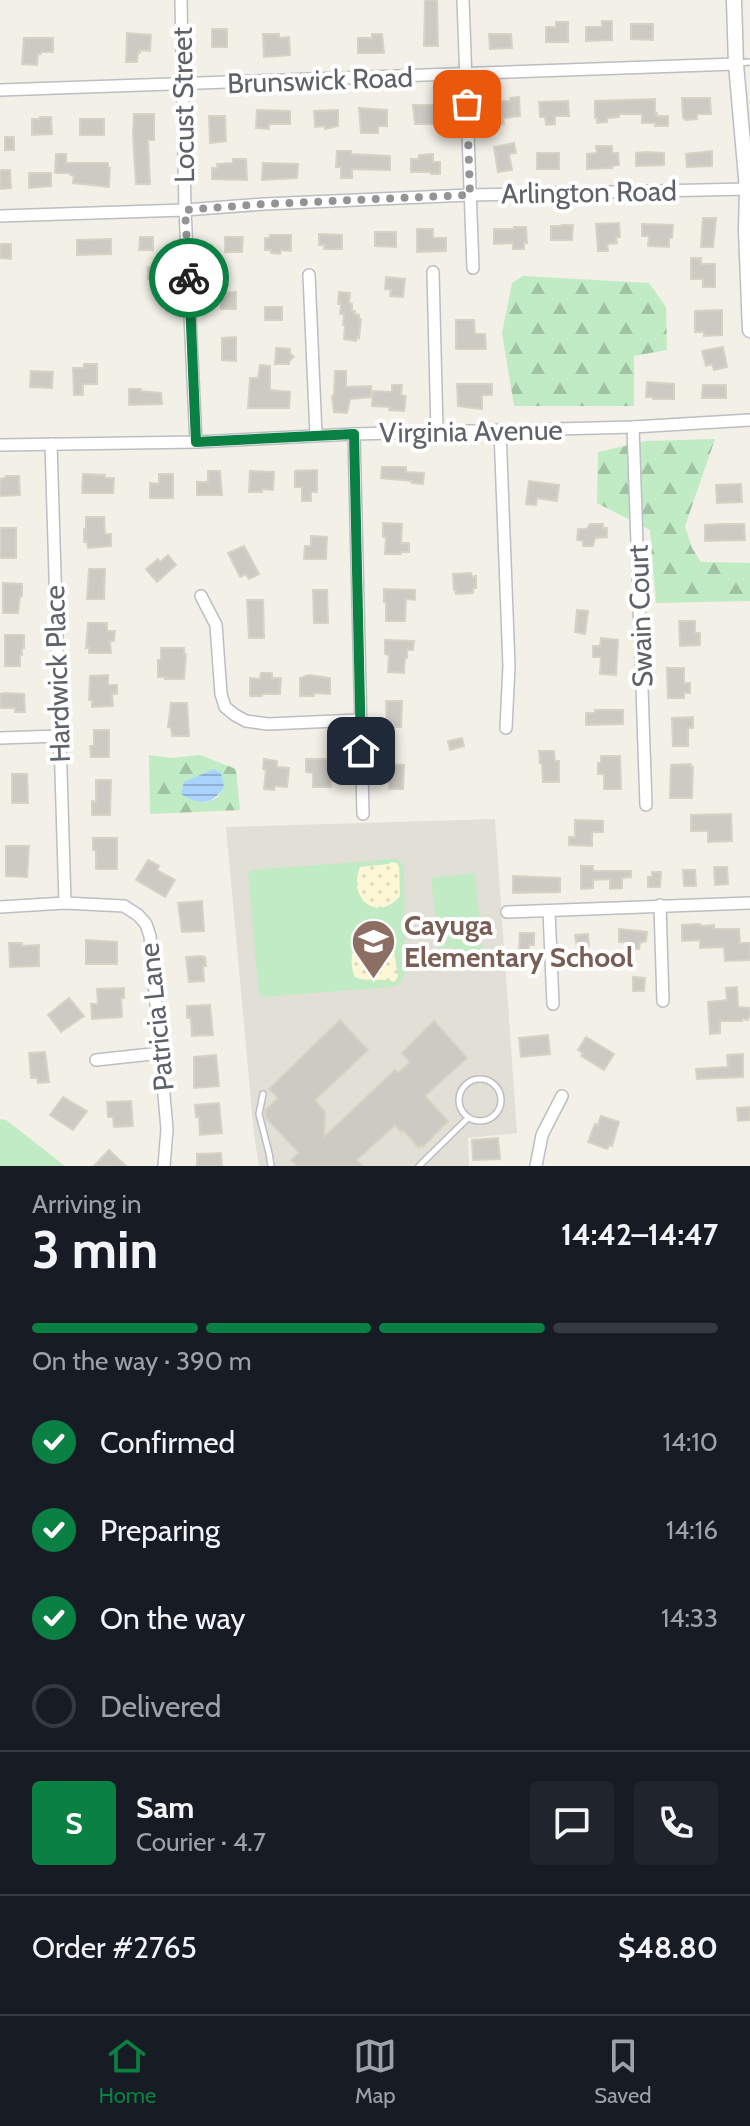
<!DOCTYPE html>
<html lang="en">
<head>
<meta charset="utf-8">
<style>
  body { margin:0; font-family:Cabin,sans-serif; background:#20242c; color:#f1f3f6; height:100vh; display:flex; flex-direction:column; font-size:30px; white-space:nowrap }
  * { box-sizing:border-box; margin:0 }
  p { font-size:26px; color:#9ea1a6 }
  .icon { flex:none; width:44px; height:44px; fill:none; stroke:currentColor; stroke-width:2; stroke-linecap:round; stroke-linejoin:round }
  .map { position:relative; height:1166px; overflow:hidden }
  .sheet { display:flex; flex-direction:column; background:#171b24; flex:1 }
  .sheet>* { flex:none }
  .pin { position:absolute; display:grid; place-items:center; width:68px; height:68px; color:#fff; margin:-34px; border-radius:16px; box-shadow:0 4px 12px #0006 }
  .courier { position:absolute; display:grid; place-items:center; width:80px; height:80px; margin:-40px; border:6px solid #0b8043; border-radius:50%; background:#fff; color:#222; box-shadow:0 2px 10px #0007 }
  .overview em { font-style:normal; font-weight:700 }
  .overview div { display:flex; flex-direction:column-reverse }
  .overview { display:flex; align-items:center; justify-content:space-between; height:136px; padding:0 32px }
  h1 { font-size:52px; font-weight:700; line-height:60px }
  .bar { display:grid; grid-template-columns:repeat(4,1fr); gap:12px 8px; align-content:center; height:96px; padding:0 32px }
  .bar i { height:10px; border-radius:6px; background:#363941 }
  .bar .active { background:#0b8043 }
  .bar p { grid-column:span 4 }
  .line { display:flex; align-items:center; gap:20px; padding:0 32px; border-top:2px solid #363941 }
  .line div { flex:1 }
  .round { display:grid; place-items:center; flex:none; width:84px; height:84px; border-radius:8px; background:#20242c }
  ol { padding:0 32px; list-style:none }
  li { display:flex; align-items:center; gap:24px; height:88px }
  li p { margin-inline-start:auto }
  li .icon { padding:8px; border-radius:50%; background:#0b8043; color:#fff; stroke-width:4 }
  li:last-child { color:#9ea1a6 }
  li i { width:44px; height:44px; border:4px solid #363941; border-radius:50% }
  .dock { display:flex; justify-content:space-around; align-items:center; height:112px; border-top:2px solid #363941; background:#171b24; font-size:22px; color:#9ea1a6 }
  .dock a { display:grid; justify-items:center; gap:4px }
  .dock .active { color:#0b8043 }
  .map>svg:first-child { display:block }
</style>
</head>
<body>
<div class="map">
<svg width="750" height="1166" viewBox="0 0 750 1166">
  <defs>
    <pattern id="forest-firs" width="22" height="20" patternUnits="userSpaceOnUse" patternTransform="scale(2)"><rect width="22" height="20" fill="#c1ebc4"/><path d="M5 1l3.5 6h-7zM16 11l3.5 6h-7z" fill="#a0c2a3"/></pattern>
    <pattern id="sand-dots" width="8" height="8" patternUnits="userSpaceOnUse" patternTransform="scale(2)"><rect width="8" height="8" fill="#fef7d5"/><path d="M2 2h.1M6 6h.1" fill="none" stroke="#dcd6ba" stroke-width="1.8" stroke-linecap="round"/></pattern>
    <pattern id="water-rules" width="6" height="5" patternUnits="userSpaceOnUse" patternTransform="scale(2)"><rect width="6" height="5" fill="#aad4ff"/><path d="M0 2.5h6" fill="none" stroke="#8eafd2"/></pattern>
  </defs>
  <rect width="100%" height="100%" fill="#f2f0e7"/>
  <polygon fill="#e2dfd6" points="495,819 517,1133 468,1138 469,1166 259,1166 254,1135 226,827"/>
  <g fill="#c1ebc4">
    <polygon points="396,859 401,862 404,867 405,971 401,983 391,987 262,997 259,995 248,875 252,870"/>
    <polygon points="475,873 483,954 456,957 454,947 439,948 431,878"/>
    <polygon points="0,1119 6,1120 65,1166 0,1166"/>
  </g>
  <g fill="url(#forest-firs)" fill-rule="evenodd">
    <polygon points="523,276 649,283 666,307 667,350 634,356 634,406 514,406 502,333 512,283"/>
    <polygon points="715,439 685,526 692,548 701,562 750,563 750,601 656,603 650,530 597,503 598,452 646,441"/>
    <path d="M149 755 171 758 200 755 236 769 240 810 150 814ZM215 769 224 787 217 798 204 803 206 773Z"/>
  </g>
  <g fill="url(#sand-dots)">
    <path d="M392 862 397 863 399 867 400 896C379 922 347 901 360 867L388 864Z"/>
    <path d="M375 935 390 938 393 943 398 977 394 982C381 977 367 983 355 977 347 958 353 938 375 935Z"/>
  </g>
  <path fill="url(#water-rules)" d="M214 769 221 773 224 787C212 806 199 805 181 794L184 782Z"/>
  <g fill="#cdcac4" stroke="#d7d3c4" stroke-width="2">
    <polygon points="425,0 437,0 438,46 424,46"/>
    <polygon points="602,21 612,21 612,40 586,41 586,27 602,27"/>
    <polygon points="556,22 568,22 568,42 546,42 546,27 556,27"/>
    <polygon points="631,24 653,24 653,40 631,39"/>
    <rect x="212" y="29" width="15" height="18"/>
    <polygon points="127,33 151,35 150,51 140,50 140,53 138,53 137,62 126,62"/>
    <polygon points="263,34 279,34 279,38 289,37 290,55 264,57"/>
    <polygon points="372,34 382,34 384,53 358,53 358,38 372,38"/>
    <polygon points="489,34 511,34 512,48 490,49"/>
    <polygon points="24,38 53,38 53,52 41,52 41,54 38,54 37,65 22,64"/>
    <polygon points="519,97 520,116 503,118 504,124 493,125 491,102 510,101 510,98"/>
    <polygon points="682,98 710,98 711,114 697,114 697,119 686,120 683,118"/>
    <polygon points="655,99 655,114 657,113 657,116 668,116 668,126 655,126 655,123 642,123 642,114 619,114 619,117 607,118 607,122 597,123 597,118 595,118 595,101"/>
    <polygon points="568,101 569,116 555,116 555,124 546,125 545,117 540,117 539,102"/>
    <polygon points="413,105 436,105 438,112 444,112 444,121 438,122 438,124 415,124"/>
    <polygon points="359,108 387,110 387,126 378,126 378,133 361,133"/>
    <polygon points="257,110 290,111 290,124 269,124 269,129 256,128"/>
    <polygon points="338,110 338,126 325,129 325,126 315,127 314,111"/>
    <polygon points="134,114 154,114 154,140 148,140 150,184 136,184 133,134"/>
    <polygon points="209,116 225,116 226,141 210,143"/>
    <polygon points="40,117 51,117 52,134 32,135 32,119 40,119"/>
    <rect x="80" y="119" width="24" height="16"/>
    <rect x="5" y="137" width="9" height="13"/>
    <polygon points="514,143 516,153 509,154 512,170 498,172 494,147"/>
    <polygon points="596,146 612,146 612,153 618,153 619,165 612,166 612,168 587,169 587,154 597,153"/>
    <polygon points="337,151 351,151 351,154 390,156 390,170 352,169 352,178 341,178 341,167 336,167"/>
    <polygon points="712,151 712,166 687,167 686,154"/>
    <polygon points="646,152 664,153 664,165 636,166 636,153"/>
    <rect x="537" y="153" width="22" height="16"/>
    <polygon points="56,154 66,154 66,163 108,163 108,168 110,168 109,187 73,183 74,176 70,175 70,173 55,173"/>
    <polygon points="433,154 433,162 440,162 440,174 431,174 430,172 411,172 411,159 419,159 419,155"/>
    <polygon points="233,159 246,159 247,180 212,179 212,168 218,168 217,164 233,163"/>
    <polygon points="263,163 298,164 297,178 262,180"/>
    <polygon points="0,170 10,170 11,188 0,189"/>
    <polygon points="29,173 51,173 51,186 29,188"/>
    <polygon points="703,218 716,218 713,247 701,247"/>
    <polygon points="619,223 620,237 616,237 617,243 607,244 608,251 598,251 596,224"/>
    <polygon points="642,224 673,225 672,238 669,238 669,247 648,246 649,236 642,236"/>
    <polygon points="562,225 573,225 572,240 551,240 551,226 561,226"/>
    <polygon points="514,227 526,227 527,243 524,243 524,249 513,249 513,243 494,244 494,229 514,229"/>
    <polygon points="417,229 433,229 433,238 446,238 446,251 417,252"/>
    <polygon points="375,232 396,232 396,247 375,246"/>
    <polygon points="319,234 342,235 342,249 324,249 325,245 319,245"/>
    <polygon points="270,235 291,235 291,251 281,250 280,254 271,253 271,250 265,250 265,238 270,238"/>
    <polygon points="140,237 153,237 153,250 139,250"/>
    <polygon points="225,237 243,237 242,252 225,252"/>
    <polygon points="111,239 111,254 77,255 77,240"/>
    <polygon points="0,244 11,244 11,259 0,258"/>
    <polygon points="691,258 701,258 701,264 715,264 715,287 703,287 703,279 691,279"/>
    <polygon points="148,267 158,267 159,278 148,279"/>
    <polygon points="386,277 405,279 403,297 390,296 391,290 385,289"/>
    <polygon points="236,292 236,309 221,309 221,293"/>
    <polygon points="339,292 350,293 349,303 352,304 352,311 355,311 354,314 359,315 359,319 361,319 359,338 357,337 356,341 344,339 345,325 343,325 344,314 340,314 341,304 338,304"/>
    <rect x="265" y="307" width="17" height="13"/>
    <polygon points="722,310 722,335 704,336 704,332 695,332 695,311"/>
    <polygon points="456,320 474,320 475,334 485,334 486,349 456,349"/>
    <polygon points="236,337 236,361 222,360 222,338"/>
    <polygon points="723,347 727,367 714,370 712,364 706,366 702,351"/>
    <polygon points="276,348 290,349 290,353 294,357 290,360 289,364 275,364"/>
    <polygon points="84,364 97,364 97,384 83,384 83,395 74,395 73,368 84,368"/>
    <polygon points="260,365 270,366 270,390 290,392 289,408 248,408 250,378 258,378"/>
    <polygon points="31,371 53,372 52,388 30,387"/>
    <polygon points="335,371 346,371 346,387 371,386 371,397 350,399 347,413 334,412 332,396 334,396"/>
    <polygon points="647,382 674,384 674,399 653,399 653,397 646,397"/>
    <polygon points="457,384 492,384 492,395 482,395 482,409 458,406"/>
    <polygon points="392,385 402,385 401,395 406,396 404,411 389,410 390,407 372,406 373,391 392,392"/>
    <polygon points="703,385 726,385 726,398 702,398"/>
    <polygon points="129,389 141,389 141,391 161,393 162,404 129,405"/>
    <polygon points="382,467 406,467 406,472 424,473 423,484 412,483 412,481 381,478"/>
    <polygon points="317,470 317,492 311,492 311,501 302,501 302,487 295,487 295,471"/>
    <polygon points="208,471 220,471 222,495 197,495 197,482 208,482"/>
    <polygon points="250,471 274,472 273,490 262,489 262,492 249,492"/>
    <polygon points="83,474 105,475 105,478 114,478 113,493 82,493"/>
    <polygon points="159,474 173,474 173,498 150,498 150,483 159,484"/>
    <polygon points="6,476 19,476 20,495 0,496 0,479 6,478"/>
    <polygon points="529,481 559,485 557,501 537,498 536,505 526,504"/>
    <polygon points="741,484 742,502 717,503 716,485"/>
    <polygon points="86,517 104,517 105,534 111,534 111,546 88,548 87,542 84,542 84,529 86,529"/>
    <polygon points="383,523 402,524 401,543 409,543 409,552 401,552 401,554 385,554 386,537 383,537"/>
    <polygon points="590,524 603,524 603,528 607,528 607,537 595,538 593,546 583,546 583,541 577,540 578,529 587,529"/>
    <polygon points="724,524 744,524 745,540 705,541 705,525"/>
    <polygon points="1,528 16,528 16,558 0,558"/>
    <polygon points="311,536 327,537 326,559 304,559 305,546 311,546"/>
    <polygon points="244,546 259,574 249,579 246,574 240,577 228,553"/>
    <polygon points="168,555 176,565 157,582 146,569 158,559 160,562"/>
    <polygon points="89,569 105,569 104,599 87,599"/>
    <polygon points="471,573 472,577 476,576 476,588 473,588 473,593 456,594 456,590 454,590 453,574"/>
    <polygon points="3,583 22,584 22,596 20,596 18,613 3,613"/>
    <polygon points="384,589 415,590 415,600 406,599 405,621 386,621 386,602 384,602"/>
    <polygon points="313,590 327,590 328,623 314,623"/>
    <polygon points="247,600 263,600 264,638 249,638"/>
    <polygon points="577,610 588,611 585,634 575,632"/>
    <polygon points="679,621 695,621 695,633 700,633 700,645 680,646"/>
    <polygon points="88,623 107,623 107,631 115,631 114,641 110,641 111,653 89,653 89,647 86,648"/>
    <polygon points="5,635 24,635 24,648 22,648 22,655 20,655 20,666 5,666"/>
    <polygon points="601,638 618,640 616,675 600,674 601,657 593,657 593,646 600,646"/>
    <polygon points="385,640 414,641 413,650 407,650 407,658 405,658 404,673 388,672 389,655 385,654"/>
    <polygon points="161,648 184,648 184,654 186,654 184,679 165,679 166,677 158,677 158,660 161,660"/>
    <polygon points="667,668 684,668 684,683 690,683 690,693 684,693 684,698 668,698"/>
    <polygon points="261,673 272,673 272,678 281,678 280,694 262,694 262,696 250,696 250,678 260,679"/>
    <polygon points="108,675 108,685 117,685 117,694 112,694 113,706 92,707 92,700 89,700 90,676"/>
    <polygon points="309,675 330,678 330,694 314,693 314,696 300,696 300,678"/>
    <polygon points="5,693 24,694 25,712 15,712 15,708 0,708 0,694"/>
    <polygon points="386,701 402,701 401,727 387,727"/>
    <polygon points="171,703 187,703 189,736 172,736 171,727 168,727"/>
    <polygon points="595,710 623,710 623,724 586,725 586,713 595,713"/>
    <polygon points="693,717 693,728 688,728 688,746 673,746 672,718"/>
    <polygon points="94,730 109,730 109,757 91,757 90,746 94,746"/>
    <polygon points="462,738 464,746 450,750 448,741"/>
    <polygon points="539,751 554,751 555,761 559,761 559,782 543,782 542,763 540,763"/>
    <polygon points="601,756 620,756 621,789 604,789 604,774 598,774 598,763 601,763"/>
    <polygon points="264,759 277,761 277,767 289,768 287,787 275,786 274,790 264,789 266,770 263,769"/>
    <polygon points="306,759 332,759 331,787 313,787 313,773 306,772"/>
    <polygon points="389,764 404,765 403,789 389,789"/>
    <polygon points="691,764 691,767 693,767 692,798 670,798 671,765"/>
    <polygon points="12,774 27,774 28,803 12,803"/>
    <polygon points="96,780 111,780 110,815 92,815 92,801 96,802"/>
    <polygon points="731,814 732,841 708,842 708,831 691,831 691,815"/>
    <polygon points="575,820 603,821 603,832 592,832 592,846 569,845 569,837 575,837"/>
    <polygon points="93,838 117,838 117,869 96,869 96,850 93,850"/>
    <polygon points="6,846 29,846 27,877 6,876"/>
    <polygon points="148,860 159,866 157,870 175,880 165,897 136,880"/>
    <polygon points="581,866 593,866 593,871 631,871 631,877 622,878 622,888 610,889 610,879 593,880 593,888 581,889"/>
    <polygon points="714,867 727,867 728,884 715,885"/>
    <polygon points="683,870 695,870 696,886 684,886"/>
    <polygon points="652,872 661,872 660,887 648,887 648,877 652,877"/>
    <polygon points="513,876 560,878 560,892 513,893"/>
    <polygon points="202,901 204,931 182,932 178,903"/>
    <polygon points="700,924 700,926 714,925 714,929 739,929 740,943 750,943 750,960 725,961 724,947 700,948 700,940 682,941 682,925"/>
    <polygon points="619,929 647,932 646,941 640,943 639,949 631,949 631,943 619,942"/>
    <polygon points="520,933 534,933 534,945 529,945 529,951 519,950"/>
    <polygon points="588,934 589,946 577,948 575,935"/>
    <polygon points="86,940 117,942 117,964 86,964"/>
    <polygon points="9,943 22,943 22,946 39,945 39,966 10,967"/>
    <polygon points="202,956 202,957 205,957 206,966 203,966 204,981 189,982 186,957"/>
    <polygon points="633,977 645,978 644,991 633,991"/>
    <polygon points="737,987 738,1007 750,1008 750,1017 748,1017 748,1020 742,1019 742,1021 720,1021 720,1033 710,1034 708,1002 727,1000 726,988"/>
    <polygon points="124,988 124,998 121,998 122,1017 92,1019 91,1004 98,1004 97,989"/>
    <polygon points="69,998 84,1016 61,1032 48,1015"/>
    <polygon points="210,1005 213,1035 192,1036 191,1018 187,1018 187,1006"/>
    <polygon points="340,1020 368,1050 315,1100 325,1112 324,1137 395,1070 398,1073 410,1062 402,1053 434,1021 467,1058 425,1096 448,1121 423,1147 422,1145 419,1148 403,1130 401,1132 395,1125 357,1160 363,1166 297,1166 291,1160 299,1153 266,1118 265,1110 278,1098 269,1089"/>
    <polygon points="548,1035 550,1054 521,1057 519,1038"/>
    <polygon points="586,1037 614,1054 604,1070 581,1056 583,1053 578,1050"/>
    <polygon points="45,1052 49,1082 38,1083 37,1078 31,1078 29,1053"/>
    <polygon points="743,1054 743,1077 697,1079 696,1069 728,1067 727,1055"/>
    <polygon points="216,1055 219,1086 194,1088 194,1057"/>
    <polygon points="63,1097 87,1111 73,1130 50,1115"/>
    <polygon points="131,1101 133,1126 114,1127 113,1117 108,1117 107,1102"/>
    <polygon points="219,1103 222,1133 200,1135 199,1117 196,1117 195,1105"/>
    <polygon points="750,1107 750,1120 738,1121 737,1108"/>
    <polygon points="601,1116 619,1122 612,1146 609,1145 607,1149 588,1142 595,1124 598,1125"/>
    <polygon points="498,1138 500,1159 473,1160 472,1140"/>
    <polygon points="109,1150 126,1166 94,1166"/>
    <polygon points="221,1153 222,1166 197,1166 197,1154"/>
  </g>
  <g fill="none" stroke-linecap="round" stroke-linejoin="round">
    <defs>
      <g id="service">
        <polyline points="737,63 750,62"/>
        <circle cx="480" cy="1100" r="21"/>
        <polyline points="263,1094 259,1114 269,1153 271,1166"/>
        <polyline points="419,1166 468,1118"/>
      </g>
      <g id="minor">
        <polyline points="181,0 185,210 196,442"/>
        <polyline points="463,0 473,268"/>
        <polyline points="0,90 736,64"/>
        <polyline points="0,216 185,210 264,204 470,195 747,189"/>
        <polyline points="433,272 437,431"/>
        <polyline points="309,275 316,435"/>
        <polyline points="633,427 646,805"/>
        <polyline points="500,430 509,666 506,728"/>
        <polyline points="354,434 363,814"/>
        <polyline points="51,444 65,903"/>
        <polyline points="0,445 196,442 354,434 633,427 750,420"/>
        <polyline points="201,596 216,625 221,694 225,707 235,715 246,721 268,724 359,720"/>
        <polyline points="0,738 59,736"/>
        <polyline points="660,905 663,1001"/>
        <polyline points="0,907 65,903 124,906 138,915 146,924 150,936 167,1129 164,1166"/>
        <polyline points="549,911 553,1004"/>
        <polyline points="507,912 750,903"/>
        <polyline points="96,1060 161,1053"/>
        <polyline points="536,1166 542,1135 562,1096"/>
      </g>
      <polyline id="tertiary" points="734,0 736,64 747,189 746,231 750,330"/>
    </defs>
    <use href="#service" stroke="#bbbec3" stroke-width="8"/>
    <use href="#minor" stroke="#bbbec3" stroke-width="14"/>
    <use href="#tertiary" stroke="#bbbec3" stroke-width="17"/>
    <use href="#service" stroke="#fff" stroke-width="5"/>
    <use href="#minor" stroke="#fff" stroke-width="11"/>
    <use href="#tertiary" stroke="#fff" stroke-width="14"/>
  </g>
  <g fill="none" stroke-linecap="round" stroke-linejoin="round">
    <polyline stroke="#929495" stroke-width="8" stroke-dasharray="0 14.4" points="189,278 185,210 264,204 470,195 467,104"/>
    <polyline stroke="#0b8043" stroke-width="10" points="189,278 196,442 354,434 361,751"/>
  </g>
  <defs>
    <symbol id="school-pin" viewBox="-11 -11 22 30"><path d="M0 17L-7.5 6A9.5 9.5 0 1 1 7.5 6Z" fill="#8d6e63" stroke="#fff"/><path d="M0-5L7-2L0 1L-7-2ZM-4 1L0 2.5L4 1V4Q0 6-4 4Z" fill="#fff"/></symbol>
  </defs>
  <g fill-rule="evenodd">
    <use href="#school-pin" x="348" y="916" width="51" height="69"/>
  </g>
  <g text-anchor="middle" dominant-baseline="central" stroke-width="8" stroke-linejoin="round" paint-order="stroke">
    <g font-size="28" fill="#5e6269" stroke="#fff">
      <text transform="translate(320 80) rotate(-2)">Brunswick Road</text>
      <text transform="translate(183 105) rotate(-91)">Locust Street</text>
      <text transform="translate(589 192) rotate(-1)">Arlington Road</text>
      <text transform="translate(471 431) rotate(-1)">Virginia Avenue</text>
      <text transform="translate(640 616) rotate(-92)">Swain Court</text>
      <text transform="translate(57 674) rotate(-92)">Hardwick Place</text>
      <text transform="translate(156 1017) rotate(-96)">Patricia Lane</text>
    </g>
    <g font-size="28" font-weight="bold" fill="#785e54" stroke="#fff" text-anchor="start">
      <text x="404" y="925">Cayuga<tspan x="404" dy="32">Elementary School</tspan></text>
    </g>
  </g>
</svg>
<div class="pin" style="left:467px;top:104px;background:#ea580c"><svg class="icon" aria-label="bag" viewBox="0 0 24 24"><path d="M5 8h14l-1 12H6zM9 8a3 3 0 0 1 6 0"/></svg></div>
<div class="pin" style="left:361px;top:751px;background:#1f2937"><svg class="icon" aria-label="home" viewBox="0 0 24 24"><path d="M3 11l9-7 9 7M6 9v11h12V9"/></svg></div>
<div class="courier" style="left:189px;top:278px"><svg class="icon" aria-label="bike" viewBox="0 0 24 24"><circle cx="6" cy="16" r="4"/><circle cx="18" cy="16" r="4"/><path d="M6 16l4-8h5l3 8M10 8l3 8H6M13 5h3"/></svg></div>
</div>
<section class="sheet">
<div class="overview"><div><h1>3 min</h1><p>Arriving in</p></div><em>14:42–14:47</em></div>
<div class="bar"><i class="active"></i><i class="active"></i><i class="active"></i><i></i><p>On the way · 390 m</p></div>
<ol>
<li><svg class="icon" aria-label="check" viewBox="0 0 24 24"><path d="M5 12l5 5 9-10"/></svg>Confirmed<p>14:10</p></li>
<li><svg class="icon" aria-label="check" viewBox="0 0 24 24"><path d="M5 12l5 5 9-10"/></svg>Preparing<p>14:16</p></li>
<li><svg class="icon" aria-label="check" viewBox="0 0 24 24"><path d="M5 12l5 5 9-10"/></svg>On the way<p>14:33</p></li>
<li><i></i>Delivered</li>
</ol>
<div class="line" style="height:144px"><b class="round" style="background:#0b8043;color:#fff">S</b><div><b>Sam</b><p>Courier · 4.7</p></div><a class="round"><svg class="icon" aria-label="chat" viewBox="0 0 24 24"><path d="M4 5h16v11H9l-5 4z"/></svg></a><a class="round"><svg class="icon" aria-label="phone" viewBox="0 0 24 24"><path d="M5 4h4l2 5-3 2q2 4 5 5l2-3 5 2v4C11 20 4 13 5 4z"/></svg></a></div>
<div class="line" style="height:104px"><div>Order #2765</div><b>$48.80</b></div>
</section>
<nav class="dock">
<a class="active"><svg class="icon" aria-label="home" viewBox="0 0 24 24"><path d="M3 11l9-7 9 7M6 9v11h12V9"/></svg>Home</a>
<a><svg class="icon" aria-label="map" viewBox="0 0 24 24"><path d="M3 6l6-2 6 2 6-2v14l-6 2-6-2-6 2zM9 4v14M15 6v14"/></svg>Map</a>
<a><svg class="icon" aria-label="saved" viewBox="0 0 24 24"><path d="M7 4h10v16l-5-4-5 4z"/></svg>Saved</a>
</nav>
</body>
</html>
